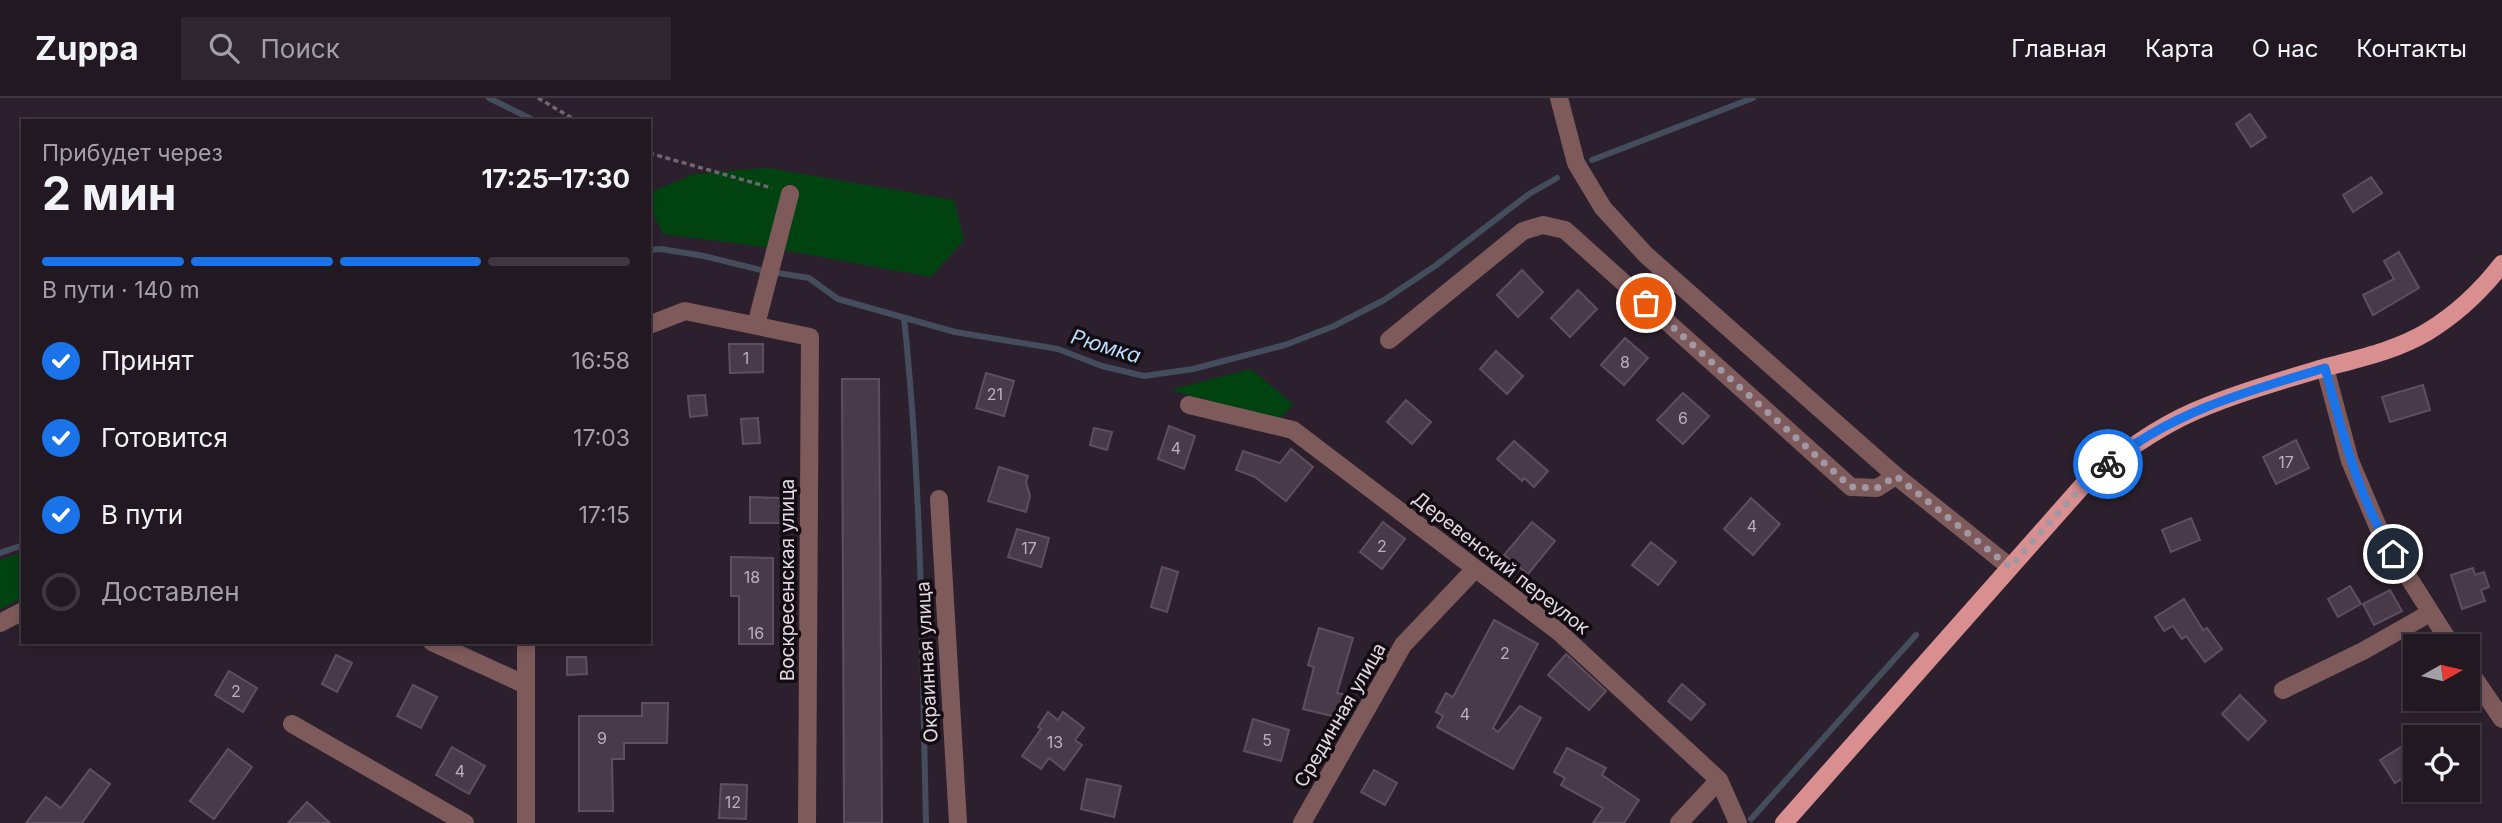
<!DOCTYPE html>
<html lang="ru">
<head>
<meta charset="utf-8">
<style>
  body { margin:0; font-family:Inter,sans-serif; background:#2e252f; color:#f1f3f6; height:100vh; display:flex; flex-direction:column; font-size:26px; white-space:nowrap }
  * { box-sizing:border-box; margin:0 }
  p { font-size:23px; color:#a2a0a5 }
  .icon { flex:none; width:38px; height:38px; fill:none; stroke:currentColor; stroke-width:2; stroke-linecap:round; stroke-linejoin:round }
  .map { position:relative; flex:1; overflow:hidden }
  .details { position:absolute; left:21px; top:21px; width:630px; height:525px; display:flex; flex-direction:column; background:#221822; border-radius:0px; box-shadow:0 4px 10px #0003,0 0 0 2px #3f3740 }
  .details>* { flex:none }
  .needle { width:46px; rotate:82deg }
  .controls { position:absolute; left:2403px; top:536px; display:grid; gap:14px }
  .controls a { display:grid; place-items:center; width:77px; height:77px; border-radius:0px; background:#221822; box-shadow:0 4px 10px #0003,0 0 0 2px #3f3740; font-size:35px }
  .pin { position:absolute; display:grid; place-items:center; width:60px; height:60px; color:#fff; margin:-30px; border:4px solid #fff; border-radius:50%; box-shadow:0 2px 7px #0007 }
  .courier { position:absolute; display:grid; place-items:center; width:70px; height:70px; margin:-35px; border:5px solid #1a73e8; border-radius:50%; background:#fff; color:#222; box-shadow:0 2px 9px #0007 }
  .headline em { font-style:normal; font-weight:700 }
  .headline div { display:flex; flex-direction:column-reverse }
  .headline { display:flex; align-items:center; justify-content:space-between; height:119px; padding:0 21px }
  h1 { font-size:46px; font-weight:700; line-height:52px }
  .bar { display:grid; grid-template-columns:repeat(4,1fr); gap:10px 7px; align-content:center; height:84px; padding:0 21px }
  .bar i { height:9px; border-radius:5px; background:#3f3740 }
  .bar .current { background:#1a73e8 }
  .bar p { grid-column:span 4 }
  ol { padding:0 21px; list-style:none }
  li { display:flex; align-items:center; gap:21px; height:77px }
  li p { margin-inline-start:auto }
  li .icon { padding:7px; border-radius:50%; background:#1a73e8; color:#fff; stroke-width:4 }
  li:last-child { color:#a2a0a5 }
  li i { width:38px; height:38px; border:4px solid #3f3740; border-radius:50% }
  header { display:flex; align-items:center; gap:42px; box-sizing:border-box; height:98px; padding:0 35px; background:#221822; border-bottom:2px solid #3f3740 }
  header strong { font-size:33px }
  nav { display:flex; gap:38px; margin-inline-start:auto; font-size:24px }
  .search { width:490px; height:63px; background:#2e252f; display:flex; align-items:center; gap:18px; box-sizing:border-box; padding:0 24px; border-radius:0px; color:#a2a0a5; font-size:26px }
  .map>svg:first-child { display:block }
</style>
</head>
<body>
<header>
<strong>Zuppa</strong>
<div class="search"><svg class="icon" aria-label="search" viewBox="0 0 24 24"><circle cx="10" cy="10" r="6"/><path d="M15 15l6 6"/></svg>Поиск</div>
<nav><a>Главная</a><a>Карта</a><a>О нас</a><a>Контакты</a></nav>
</header>
<div class="map">
<svg width="2502" height="725" viewBox="0 0 2502 725">
  <rect width="100%" height="100%" fill="#2d202e"/>
  <g fill="#004311">
    <polygon points="768,70 954,102 964,142 931,179 772,150 663,136 649,108 649,95 694,76"/>
    <polygon points="1251,271 1293,306 1279,322 1170,292"/>
    <polygon points="23,454 23,500 0,511 0,462"/>
  </g>
  <g fill="none" stroke-linecap="round" stroke-linejoin="round">
    <g stroke="#444d5b" stroke-width="6">
      <polyline points="489,0 535,23"/>
      <polyline points="1592,62 1753,0"/>
      <polyline points="649,152 661,151 704,158 765,173 809,180 838,201 955,234 1058,251 1102,268 1144,278 1193,271 1285,247 1334,228 1384,202 1435,168 1529,96 1557,80"/>
      <path d="M904 220C922 388 922 557 926 725"/>
      <polyline points="0,455 23,447"/>
      <polyline points="1751,721 1916,537"/>
    </g>
  </g>
  <g fill="#493a4a" stroke="#5e4e5f" stroke-width="2">
    <polygon points="2250,16 2266,39 2251,49 2236,26"/>
    <polygon points="2371,79 2382,95 2353,114 2343,97"/>
    <polygon points="2399,154 2419,190 2373,217 2363,197 2394,181 2384,163"/>
    <polygon points="1522,172 1543,194 1518,219 1497,197"/>
    <polygon points="1578,192 1597,211 1570,239 1551,220"/>
    <polygon points="1625,240 1648,260 1624,287 1601,267"/>
    <polygon points="729,246 763,246 763,274 730,275"/>
    <polygon points="1496,253 1523,278 1507,296 1480,271"/>
    <polygon points="986,275 1014,283 1004,318 976,310"/>
    <polygon points="842,281 879,281 882,725 844,725"/>
    <polygon points="2423,287 2430,312 2390,324 2382,299"/>
    <polygon points="1683,295 1709,318 1683,346 1657,322"/>
    <polygon points="705,297 707,317 690,319 688,298"/>
    <polygon points="1406,302 1431,324 1412,346 1387,324"/>
    <polygon points="758,320 760,345 743,346 741,321"/>
    <polygon points="1169,328 1195,338 1184,371 1158,361"/>
    <polygon points="1094,330 1112,334 1107,352 1090,347"/>
    <polygon points="2296,342 2309,370 2276,386 2263,359"/>
    <polygon points="1514,343 1548,373 1534,389 1524,380 1522,383 1497,361"/>
    <polygon points="1291,351 1313,369 1286,403 1255,379 1236,372 1243,353 1280,365"/>
    <polygon points="999,369 1028,378 1026,384 1030,398 1026,414 988,403"/>
    <polygon points="750,399 781,400 781,425 750,425"/>
    <polygon points="1751,400 1780,426 1753,457 1724,431"/>
    <polygon points="2191,420 2200,442 2171,454 2162,432"/>
    <polygon points="1383,424 1405,441 1382,471 1360,454"/>
    <polygon points="1532,424 1555,443 1528,476 1504,457"/>
    <polygon points="1017,431 1049,440 1041,469 1008,459"/>
    <polygon points="1651,444 1676,464 1658,487 1632,467"/>
    <polygon points="731,459 773,460 773,546 739,546 739,498 731,498"/>
    <polygon points="1162,469 1178,474 1167,514 1151,509"/>
    <polygon points="2473,470 2475,477 2484,474 2489,489 2481,492 2485,503 2462,511 2451,477"/>
    <polygon points="2350,488 2361,506 2338,519 2328,501"/>
    <polygon points="2390,492 2402,513 2374,527 2363,506"/>
    <polygon points="2184,501 2203,532 2207,530 2222,551 2205,564 2186,538 2182,541 2173,528 2164,533 2155,519"/>
    <polygon points="1494,522 1538,546 1493,630 1498,634 1520,608 1541,620 1513,671 1437,629 1443,618 1436,614 1446,595 1453,599"/>
    <polygon points="1319,530 1353,540 1337,595 1346,597 1340,620 1303,611 1314,569 1308,567"/>
    <polygon points="1566,556 1606,593 1589,612 1548,577"/>
    <polygon points="336,557 352,565 337,594 322,586"/>
    <polygon points="567,559 586,559 587,576 567,577"/>
    <polygon points="229,573 257,590 243,614 215,597"/>
    <polygon points="1682,586 1705,606 1691,622 1668,603"/>
    <polygon points="413,587 437,599 421,630 397,618"/>
    <polygon points="2240,597 2266,623 2248,642 2222,616"/>
    <polygon points="642,605 668,605 667,645 624,645 624,661 612,661 613,713 579,713 579,618 642,618"/>
    <polygon points="1048,614 1058,622 1063,614 1084,630 1075,642 1082,647 1064,672 1049,660 1041,671 1022,658 1041,631 1038,629"/>
    <polygon points="1253,621 1289,632 1281,663 1244,653"/>
    <polygon points="2409,644 2415,654 2415,672 2395,685 2380,662"/>
    <polygon points="452,649 485,668 469,696 436,677"/>
    <polygon points="1567,650 1606,670 1602,677 1639,702 1624,725 1593,725 1603,710 1561,687 1565,680 1554,674"/>
    <polygon points="228,651 252,669 214,721 190,703"/>
    <polygon points="90,671 110,686 82,725 26,725 46,699 61,710"/>
    <polygon points="1374,672 1397,685 1385,707 1361,694"/>
    <polygon points="1087,681 1121,688 1114,719 1081,711"/>
    <polygon points="721,686 747,687 746,721 719,720"/>
    <polygon points="307,704 330,725 288,725"/>
  </g>
  <g fill="none" stroke-linecap="round" stroke-linejoin="round">
    <g stroke="#706571" stroke-width="3.5" stroke-dasharray="5 3.5" stroke-linecap="butt">
      <polyline points="538,0 577,23"/>
      <polyline points="649,55 772,90"/>
    </g>
    <g stroke="#7f5a5b" stroke-width="18">
      <polyline points="1559,0 1576,65 1603,110 1646,157 1896,378 2010,469"/>
      <polyline points="649,227 685,213 810,239 807,725"/>
      <polyline points="756,227 790,96"/>
      <polyline points="1389,242 1523,133 1543,127 1565,132 1851,389 1877,390 1896,378"/>
      <polyline points="2325,270 2350,363 2381,436 2452,548"/>
      <polyline points="1189,307 1293,332 1559,534 1719,682 1738,725"/>
      <polyline points="939,401 958,725"/>
      <polyline points="0,525 23,513"/>
      <polyline points="432,544 526,587"/>
      <polyline points="2468,571 2502,621"/>
      <polyline points="2283,592 2363,553 2430,515"/>
      <polyline points="292,626 465,725"/>
      <polyline points="526,725 526,544"/>
      <polyline points="1302,725 1403,547 1475,471"/>
      <polyline points="1679,725 1719,682"/>
    </g>
    <path stroke="#d98e90" stroke-width="18" d="M1784 725 2084 386C2119 357 2154 331 2195 313 2237 295 2283 282 2327 269 2361 260 2397 252 2427 234 2457 216 2481 193 2502 166"/>
  </g>
  <g fill="none" stroke-linecap="round" stroke-linejoin="round">
    <polyline stroke="#a298a3" stroke-width="7" stroke-dasharray="0 12.6" points="1646,205 1851,389 1877,390 1896,378 2010,469 2084,386 2108,366"/>
    <path stroke="#1a73e8" stroke-width="9" d="M2108 366C2171 314 2248 293 2325 270 2342 334 2358 399 2393 456"/>
  </g>
  <g text-anchor="middle" dominant-baseline="central" stroke-width="7" stroke-linejoin="round" paint-order="stroke">
    <g font-size="16" fill="#bbb0bc">
      <text x="746" y="260">1</text>
      <text x="1625" y="264">8</text>
      <text x="995" y="296">21</text>
      <text x="1683" y="320">6</text>
      <text x="1176" y="350">4</text>
      <text x="2286" y="364">17</text>
      <text x="1752" y="428">4</text>
      <text x="1382" y="448">2</text>
      <text x="1029" y="450">17</text>
      <text x="752" y="479">18</text>
      <text x="756" y="535">16</text>
      <text x="1505" y="555">2</text>
      <text x="236" y="593">2</text>
      <text x="1465" y="616">4</text>
      <text x="602" y="640">9</text>
      <text x="1267" y="642">5</text>
      <text x="1055" y="644">13</text>
      <text x="460" y="673">4</text>
      <text x="733" y="704">12</text>
    </g>
    <g font-size="19" fill="#e1d8e2" stroke="#120c12">
      <text transform="translate(1501 465) rotate(38)">Деревенский переулок</text>
      <text transform="translate(787 482) rotate(-90)">Воскресенская улица</text>
      <text transform="translate(927 564) rotate(-93)">Окраинная улица</text>
      <text transform="translate(1340 617) rotate(-60)">Срединная улица</text>
    </g>
    <g font-size="21" font-style="italic" fill="#b8dcf9" stroke="#120c12">
      <text transform="translate(1106 248) rotate(17)">Рюмка</text>
    </g>
  </g>
</svg>
<div class="controls">
<a><svg class="needle" viewBox="-14 -14 28 28"><path d="M0-13l5 13h-10z" fill="#e53935"/><path d="M0 13l5-13h-10z" fill="#a2a0a5"/></svg></a>
<a><svg class="icon" aria-label="locate" viewBox="0 0 24 24"><circle cx="12" cy="12" r="6"/><path d="M12 2v4M12 18v4M2 12h4M18 12h4"/></svg></a>
</div>
<div class="pin" style="left:1646px;top:205px;background:#ea580c"><svg class="icon" aria-label="bag" viewBox="0 0 24 24"><path d="M5 8h14l-1 12H6zM9 8a3 3 0 0 1 6 0"/></svg></div>
<div class="pin" style="left:2393px;top:456px;background:#1f2937"><svg class="icon" aria-label="home" viewBox="0 0 24 24"><path d="M3 11l9-7 9 7M6 9v11h12V9"/></svg></div>
<div class="courier" style="left:2108px;top:366px"><svg class="icon" aria-label="bike" viewBox="0 0 24 24"><circle cx="6" cy="16" r="4"/><circle cx="18" cy="16" r="4"/><path d="M6 16l4-8h5l3 8M10 8l3 8H6M13 5h3"/></svg></div>
<section class="details">
<div class="headline"><div><h1>2 мин</h1><p>Прибудет через</p></div><em>17:25–17:30</em></div>
<div class="bar"><i class="current"></i><i class="current"></i><i class="current"></i><i></i><p>В пути · 140 m</p></div>
<ol>
<li><svg class="icon" aria-label="check" viewBox="0 0 24 24"><path d="M5 12l5 5 9-10"/></svg>Принят<p>16:58</p></li>
<li><svg class="icon" aria-label="check" viewBox="0 0 24 24"><path d="M5 12l5 5 9-10"/></svg>Готовится<p>17:03</p></li>
<li><svg class="icon" aria-label="check" viewBox="0 0 24 24"><path d="M5 12l5 5 9-10"/></svg>В пути<p>17:15</p></li>
<li><i></i>Доставлен</li>
</ol>
</section>
</div>
</body>
</html>
